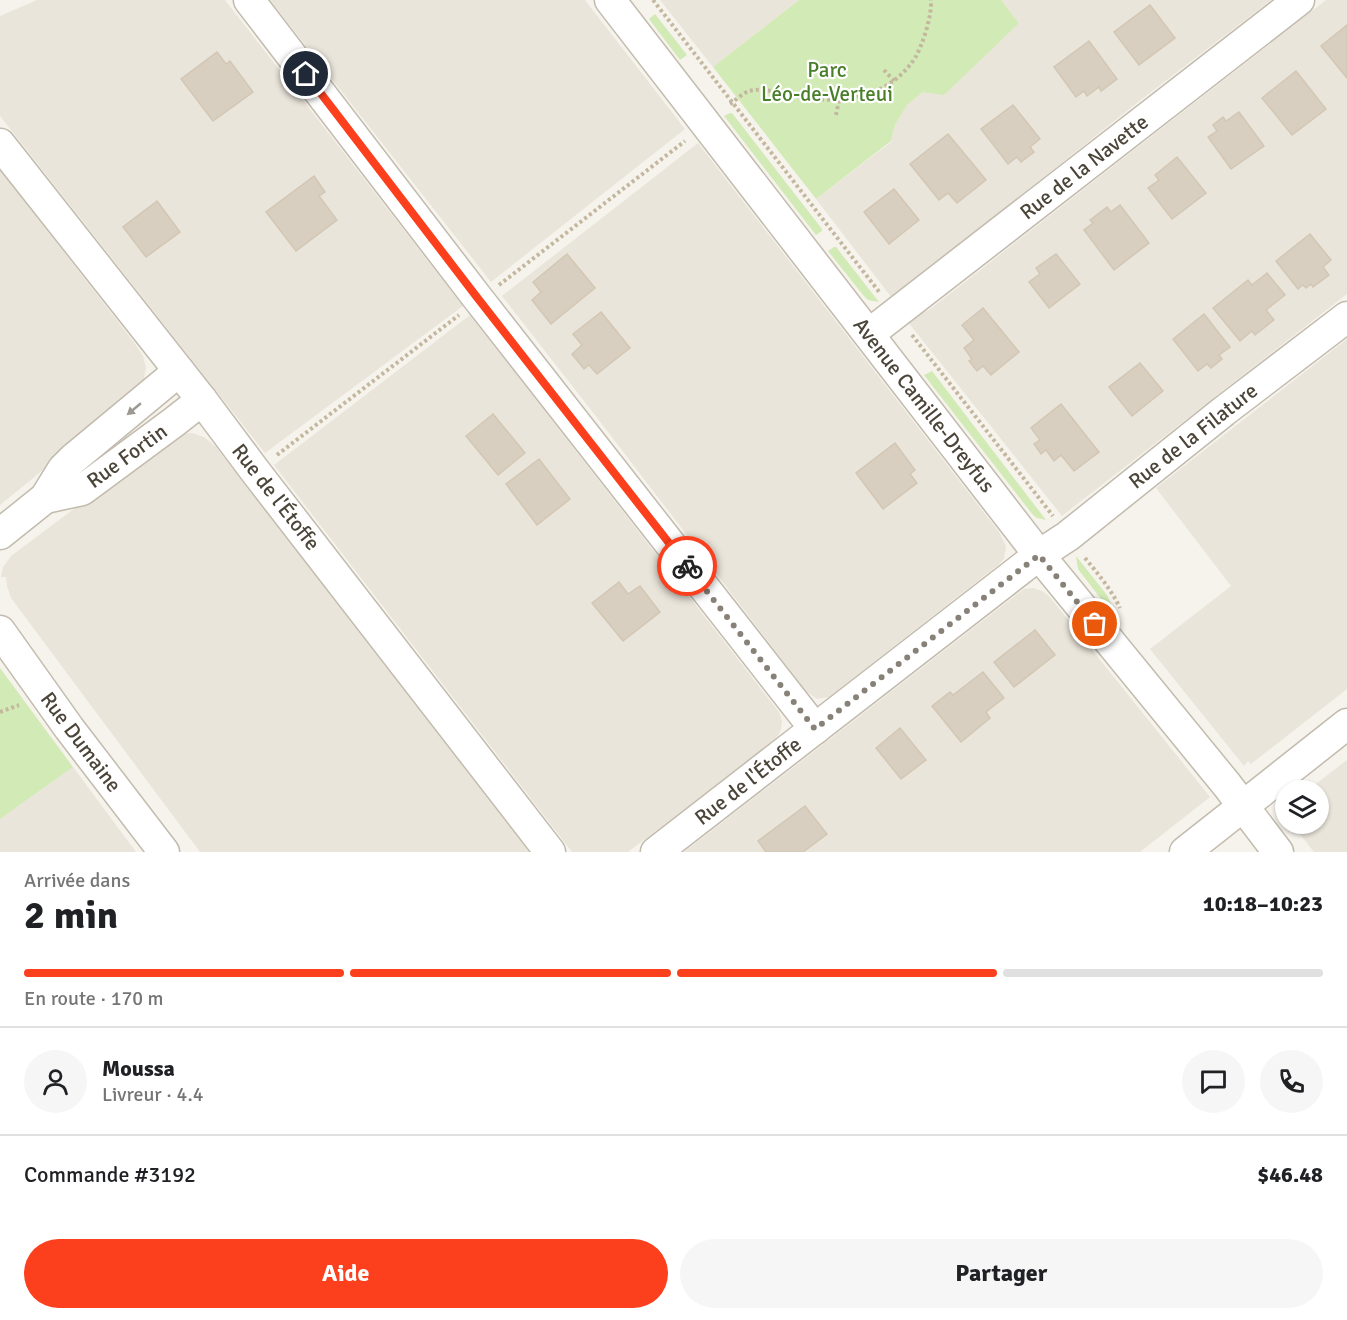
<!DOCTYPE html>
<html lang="fr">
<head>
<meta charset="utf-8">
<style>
  body { margin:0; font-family:Signika,sans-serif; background:#f6f6f6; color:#202124; height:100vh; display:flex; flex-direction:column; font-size:22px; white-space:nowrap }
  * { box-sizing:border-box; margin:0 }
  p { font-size:20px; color:#757577 }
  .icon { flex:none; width:33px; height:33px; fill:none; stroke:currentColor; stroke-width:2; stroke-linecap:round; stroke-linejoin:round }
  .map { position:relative; height:852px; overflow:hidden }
  .drawer { display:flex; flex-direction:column; background:#fff; flex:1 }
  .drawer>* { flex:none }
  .fabs { position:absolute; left:1275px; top:780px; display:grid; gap:12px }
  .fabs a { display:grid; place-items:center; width:54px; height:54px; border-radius:50%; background:#fff; box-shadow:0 2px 4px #0004; font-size:30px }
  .pin { position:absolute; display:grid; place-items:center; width:51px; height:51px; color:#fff; margin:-26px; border:3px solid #fff; border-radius:50%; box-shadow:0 2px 6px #0007 }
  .courier { position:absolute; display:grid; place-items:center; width:60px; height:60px; margin:-30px; border:4px solid #fc3f1d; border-radius:50%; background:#fff; color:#222; box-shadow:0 2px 8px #0007 }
  .head em { font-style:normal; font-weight:700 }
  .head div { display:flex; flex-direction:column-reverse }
  .head { display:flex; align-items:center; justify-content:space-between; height:102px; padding:0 24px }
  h1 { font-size:39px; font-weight:700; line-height:45px }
  .bar { display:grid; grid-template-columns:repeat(4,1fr); gap:9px 6px; align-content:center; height:72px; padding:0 24px }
  .bar i { height:8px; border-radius:4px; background:#e0e0e0 }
  .bar .current { background:#fc3f1d }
  .bar p { grid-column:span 4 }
  .line { display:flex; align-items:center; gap:15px; padding:0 24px; border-top:2px solid #e0e0e0 }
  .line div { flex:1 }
  .round { display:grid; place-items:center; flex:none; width:63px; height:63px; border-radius:32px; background:#f6f6f6 }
  .button { display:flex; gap:12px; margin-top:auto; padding:12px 24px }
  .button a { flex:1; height:69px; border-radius:36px; background:#fc3f1d; color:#fff; font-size:24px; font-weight:700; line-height:69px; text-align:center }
  .button a+a { background:#f6f6f6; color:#202124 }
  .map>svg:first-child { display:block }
</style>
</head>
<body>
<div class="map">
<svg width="1347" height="852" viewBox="0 0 1347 852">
  <rect width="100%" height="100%" fill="#f6f3ec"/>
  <g fill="#eae5da">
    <polygon points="37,0 225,0 463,306 265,453 0,116 0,16"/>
    <polygon points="270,0 585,0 685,129 491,282"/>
    <polygon points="660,0 799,0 713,67"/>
    <polygon points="1001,0 1271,0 1142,99 892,298 816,199 891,142 895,125 907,105 923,92 1019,23"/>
    <polygon points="1326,0 1347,0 1347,294 1062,516 908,322 921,312 929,310"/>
    <polygon points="698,143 999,532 1006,546 1004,559 998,565 829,697 817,699 806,691 595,415 502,296"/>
    <polygon points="0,170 133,341 143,356 146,368 143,383 135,395 0,505"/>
    <polygon points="470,315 779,712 782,721 781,730 776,739 628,852 572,852 274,465"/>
    <polygon points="1347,339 1347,689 1251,764 1248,761 1244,766 1150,649 1231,586 1156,488"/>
    <polygon points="192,433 204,437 216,447 529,852 200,852 11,598 7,586 6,577 1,577 3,567 11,556 167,439 179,434"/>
    <polygon points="1033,588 1042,591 1049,596 1210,797 1140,852 684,852 1007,602 1024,589"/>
    <polygon points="1347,760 1347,852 1314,852 1292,824 1318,824 1318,790 1308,790"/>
    <polygon points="73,767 136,852 0,852 0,819"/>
  </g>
  <g fill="#d2eab5">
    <polygon points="799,0 1001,0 1019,23 944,95 923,92 907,105 895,125 891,141 816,199 713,67"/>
    <polygon points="655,14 687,55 680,60 649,19"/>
    <polygon points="730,113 732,113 822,229 822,231 816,235 724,116"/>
    <polygon points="834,247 836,247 879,302 868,300 863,295 828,251"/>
    <polygon points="932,371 1046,520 1037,518 1033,515 924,375"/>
    <polygon points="1076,556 1107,595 1121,625 1078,569"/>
    <polygon points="0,668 73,767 0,819"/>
  </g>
  <g fill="#d8cfc1" stroke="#d3c7b4" stroke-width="1.5">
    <polygon points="1150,5 1175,38 1139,65 1114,32"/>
    <polygon points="1347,25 1347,78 1321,46"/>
    <polygon points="1089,41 1117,79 1101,91 1099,87 1087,96 1084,91 1076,97 1054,67"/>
    <polygon points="217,52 226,64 230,61 253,92 213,121 181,79"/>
    <polygon points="1296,71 1326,109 1292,135 1262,98"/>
    <polygon points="1013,105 1040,139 1030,147 1034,152 1021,162 1017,157 1008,164 981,129"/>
    <polygon points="1239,112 1264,146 1231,169 1208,137 1217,131 1213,125 1223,117 1226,121"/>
    <polygon points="948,134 986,180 957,203 948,193 939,200 910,164"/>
    <polygon points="1177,157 1206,193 1172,219 1148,188 1159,180 1155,175"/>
    <polygon points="314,176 325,192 319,196 337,220 296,251 266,212"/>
    <polygon points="894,189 919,220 889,244 864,212"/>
    <polygon points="157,201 180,232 146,257 123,227"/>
    <polygon points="1120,205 1149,243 1114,270 1084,230 1093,223 1090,220 1107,207 1111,212"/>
    <polygon points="1310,234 1331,260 1323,267 1329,275 1313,287 1311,284 1306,288 1303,285 1298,289 1276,261"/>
    <polygon points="567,254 595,288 551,324 532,300 541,292 533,282"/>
    <polygon points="1056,254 1080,284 1049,308 1029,282 1040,274 1036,268"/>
    <polygon points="1267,273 1285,295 1266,310 1274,320 1255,335 1252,331 1240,341 1213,308 1248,280 1252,285"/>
    <polygon points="983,308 1019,352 991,375 983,366 977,371 969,361 972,359 964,348 974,340 962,325"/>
    <polygon points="601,312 630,348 597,374 589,365 584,369 572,354 582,345 573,334"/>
    <polygon points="1204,314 1230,347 1219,355 1222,359 1211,368 1207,364 1198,371 1173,339"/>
    <polygon points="1140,363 1163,391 1132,416 1109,387"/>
    <polygon points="1061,404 1099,452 1074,471 1061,455 1054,461 1046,450 1041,454 1034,444 1040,440 1031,428"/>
    <polygon points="493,414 525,453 498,475 466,436"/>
    <polygon points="895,443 915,470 910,474 917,483 883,509 856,473"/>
    <polygon points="539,459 570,499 537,525 506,484"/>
    <polygon points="619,582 628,594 640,586 660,612 623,641 592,603"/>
    <polygon points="1035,630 1055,655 1014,687 994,662"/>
    <polygon points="983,672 1004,698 986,712 990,718 961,742 932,706 950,692 953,695"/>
    <polygon points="900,728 926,760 901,779 876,748"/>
    <polygon points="805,806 827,834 803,852 766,852 758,841"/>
  </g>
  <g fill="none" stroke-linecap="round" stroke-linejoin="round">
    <defs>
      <g id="minor">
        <polyline points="249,0 476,296 815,729"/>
        <polyline points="610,0 1039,555 1227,785 1278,852"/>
        <polyline points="0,144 202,400 255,471 550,852"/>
        <polyline points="869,334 1299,0"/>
        <polyline points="45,498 82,490 174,422 202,400"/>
        <polyline points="0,534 45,498 63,469 73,459 179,371"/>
        <polyline points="0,631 69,728 164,852"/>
        <polyline points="656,852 1039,555 1068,536 1224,411 1347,317"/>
        <polyline points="1185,852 1347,724"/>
      </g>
    </defs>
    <use href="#minor" stroke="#c2bbae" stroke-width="33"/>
    <g stroke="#c4b79f" stroke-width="4" stroke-dasharray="3 3" stroke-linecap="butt">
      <polyline points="653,0 880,293"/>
      <polyline points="884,70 894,81"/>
      <polyline points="802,98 805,86"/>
      <path d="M730 104C736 100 743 93 749 91 763 87 781 94 795 96 840 105 888 99 915 58 923 44 932 16 931 0"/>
      <polyline points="836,115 839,100"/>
      <polyline points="499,285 685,141"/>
      <polyline points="912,335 1053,516"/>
      <polyline points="277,455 459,315"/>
      <path d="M1085 558C1098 574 1111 589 1120 608"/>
      <polyline points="0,712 19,705"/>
    </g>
    <use href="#minor" stroke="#fff" stroke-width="30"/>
  </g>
  <defs><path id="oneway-solid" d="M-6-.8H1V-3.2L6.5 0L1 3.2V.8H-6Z" transform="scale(1.5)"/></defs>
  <use fill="#9c9892" href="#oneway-solid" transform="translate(134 409) rotate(140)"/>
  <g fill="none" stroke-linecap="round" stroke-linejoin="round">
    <polyline stroke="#878178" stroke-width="6" stroke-dasharray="0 10.8" points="687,566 815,729 1039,555 1095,624"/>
    <polyline stroke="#fc3f1d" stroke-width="8" points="306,74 476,296 687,566"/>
  </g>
  <g text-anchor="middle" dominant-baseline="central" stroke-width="4.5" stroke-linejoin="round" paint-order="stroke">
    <g font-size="21" fill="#4a7f2a" stroke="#fff">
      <text x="827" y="70">Parc<tspan x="827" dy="24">Léo-de-Verteui</tspan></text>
    </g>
    <g font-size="21" fill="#4b4439" stroke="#fff">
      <text transform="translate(1084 167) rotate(-38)">Rue de la Navette</text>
      <text transform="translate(924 405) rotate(52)">Avenue Camille-Dreyfus</text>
      <text transform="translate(1193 436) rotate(-38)">Rue de la Filature</text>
      <text transform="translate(127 456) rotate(-36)">Rue Fortin</text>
      <text transform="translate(276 497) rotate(52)">Rue de l'Étoffe</text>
      <text transform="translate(81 742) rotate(53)">Rue Dumaine</text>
      <text transform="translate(748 781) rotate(-38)">Rue de l'Étoffe</text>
    </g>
  </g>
</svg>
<div class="fabs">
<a><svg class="icon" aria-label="layers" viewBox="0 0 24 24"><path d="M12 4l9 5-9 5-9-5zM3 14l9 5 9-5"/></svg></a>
</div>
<div class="pin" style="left:1095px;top:624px;background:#ea580c"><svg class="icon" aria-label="bag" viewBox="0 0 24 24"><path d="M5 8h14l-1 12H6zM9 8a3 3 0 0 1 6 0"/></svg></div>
<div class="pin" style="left:306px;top:74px;background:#1f2937"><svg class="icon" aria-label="home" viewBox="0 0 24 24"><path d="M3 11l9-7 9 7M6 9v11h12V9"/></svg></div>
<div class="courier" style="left:687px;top:566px"><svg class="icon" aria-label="bike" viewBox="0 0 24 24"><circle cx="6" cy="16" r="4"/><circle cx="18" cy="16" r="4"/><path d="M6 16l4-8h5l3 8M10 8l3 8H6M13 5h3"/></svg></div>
</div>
<section class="drawer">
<div class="head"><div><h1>2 min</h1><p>Arrivée dans</p></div><em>10:18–10:23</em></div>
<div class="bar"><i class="current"></i><i class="current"></i><i class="current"></i><i></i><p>En route · 170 m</p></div>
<div class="line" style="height:108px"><a class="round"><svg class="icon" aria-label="person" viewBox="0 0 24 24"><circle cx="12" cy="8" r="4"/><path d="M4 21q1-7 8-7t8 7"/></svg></a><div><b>Moussa</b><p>Livreur · 4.4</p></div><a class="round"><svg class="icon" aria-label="chat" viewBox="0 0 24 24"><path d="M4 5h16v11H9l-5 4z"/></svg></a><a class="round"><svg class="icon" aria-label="phone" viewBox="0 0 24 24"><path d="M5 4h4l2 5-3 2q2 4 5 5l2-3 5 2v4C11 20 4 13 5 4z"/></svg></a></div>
<div class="line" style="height:78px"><div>Commande #3192</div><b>$46.48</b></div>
<div class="button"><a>Aide</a><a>Partager</a></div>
</section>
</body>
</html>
